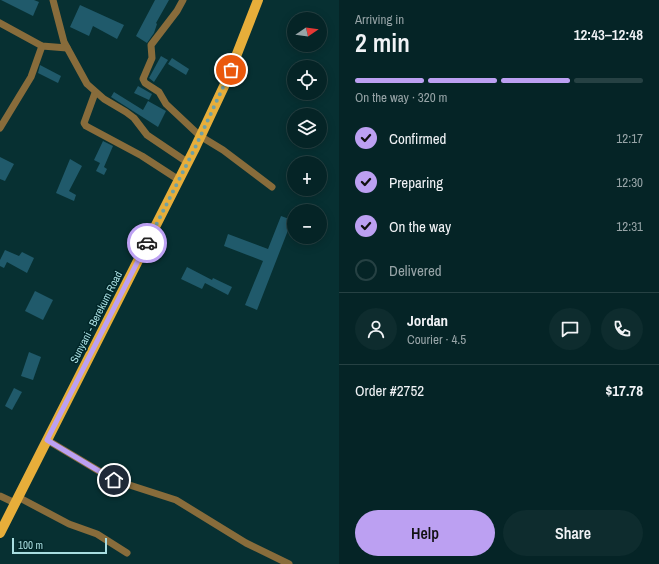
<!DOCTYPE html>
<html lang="en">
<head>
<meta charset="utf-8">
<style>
  body { margin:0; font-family:"Archivo Narrow",sans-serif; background:#0e2c2e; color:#f1f3f6; height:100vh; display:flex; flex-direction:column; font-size:15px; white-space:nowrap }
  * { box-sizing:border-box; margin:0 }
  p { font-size:13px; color:#97a4a7 }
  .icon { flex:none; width:22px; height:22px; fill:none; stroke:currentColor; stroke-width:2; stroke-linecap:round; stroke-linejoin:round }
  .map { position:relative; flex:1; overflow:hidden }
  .panel { display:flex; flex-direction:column; background:#052426; width:320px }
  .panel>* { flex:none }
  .needle { width:26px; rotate:77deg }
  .controls { position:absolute; left:287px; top:12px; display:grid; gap:8px }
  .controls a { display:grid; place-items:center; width:40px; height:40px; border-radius:50%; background:#052426; box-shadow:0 2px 10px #0003,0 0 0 1px #264143; font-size:20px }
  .scale { position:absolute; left:12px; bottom:10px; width:95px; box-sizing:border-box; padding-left:4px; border:2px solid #a8dde0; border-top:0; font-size:11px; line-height:14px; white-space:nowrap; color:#a8dde0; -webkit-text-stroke:3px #002628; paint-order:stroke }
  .pin { position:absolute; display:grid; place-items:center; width:34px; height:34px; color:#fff; margin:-17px; border:2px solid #fff; border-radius:50%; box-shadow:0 1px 4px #0007 }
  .courier { position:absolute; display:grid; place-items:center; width:40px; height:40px; margin:-20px; border:3px solid #bca0f2; border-radius:50%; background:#fff; color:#222; box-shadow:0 1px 5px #0007 }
  .head em { font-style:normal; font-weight:600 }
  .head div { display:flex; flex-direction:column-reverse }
  .head { display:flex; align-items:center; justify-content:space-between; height:68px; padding:0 16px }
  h1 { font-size:26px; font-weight:600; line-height:30px }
  .bar { display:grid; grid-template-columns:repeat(4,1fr); gap:6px 4px; align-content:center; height:48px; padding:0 16px }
  .bar i { height:5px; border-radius:3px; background:#264143 }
  .bar .on { background:#bca0f2 }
  .bar p { grid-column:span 4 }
  .line { display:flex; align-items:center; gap:10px; padding:0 16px; border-top:1px solid #264143 }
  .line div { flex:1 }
  .round { display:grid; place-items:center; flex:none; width:42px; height:42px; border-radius:21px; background:#0e2c2e }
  ol { padding:0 16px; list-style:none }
  li { display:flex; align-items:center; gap:12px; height:44px }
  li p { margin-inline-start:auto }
  li .icon { padding:4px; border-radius:50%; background:#bca0f2; color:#111; stroke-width:4 }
  li:last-child { color:#97a4a7 }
  li i { width:22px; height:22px; border:2px solid #264143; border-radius:50% }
  .action { display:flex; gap:8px; margin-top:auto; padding:8px 16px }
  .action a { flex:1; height:46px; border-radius:24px; background:#bca0f2; color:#111; font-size:16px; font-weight:600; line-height:46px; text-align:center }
  .action a+a { background:#0e2c2e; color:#f1f3f6 }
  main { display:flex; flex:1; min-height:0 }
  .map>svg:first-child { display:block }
</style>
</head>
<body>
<main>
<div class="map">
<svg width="339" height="564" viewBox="0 0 339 564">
  <rect width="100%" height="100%" fill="#073032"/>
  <g fill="#205a6b">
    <polygon points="1,0 34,0 39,2 33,16"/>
    <polygon points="155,0 169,0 156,23 157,24 154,33 147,43 136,36"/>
    <polygon points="80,5 124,25 117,39 93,26 89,36 70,27"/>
    <polygon points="161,56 168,60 154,82 149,78"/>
    <polygon points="172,58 189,69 186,75 168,64"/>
    <polygon points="40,65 61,76 58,83 38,73"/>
    <polygon points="138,86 152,94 149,100 134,93"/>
    <polygon points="114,92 143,110 148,101 166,111 158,127 111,97"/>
    <polygon points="103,141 113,146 104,167 107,169 104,175 96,171 100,163 94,160"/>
    <polygon points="0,157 14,164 5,181 0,179"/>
    <polygon points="70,159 82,166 69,191 76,195 74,201 56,193"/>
    <polygon points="281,216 292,220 257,310 245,305 263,261 224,246 228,234 268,249"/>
    <polygon points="5,250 19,256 22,252 34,258 27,273 7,262 4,268 0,266 0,260"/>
    <polygon points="187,267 212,280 213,278 232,287 228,295 205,283 202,289 181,279"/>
    <polygon points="35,291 53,300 43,320 25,311"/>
    <polygon points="29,352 41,357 33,380 21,376"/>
    <polygon points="14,388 22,392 12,410 5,406"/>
  </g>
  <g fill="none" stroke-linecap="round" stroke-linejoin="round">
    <g stroke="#886c3b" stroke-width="7">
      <polyline points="53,0 64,42 87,84 104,99 126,112 134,118 147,135 187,162"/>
      <polyline points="183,0 177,11 151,45 152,58 143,79 145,83 159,92 166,104 200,136 223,150 272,187"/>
      <polyline points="0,23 42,46 67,48"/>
      <polyline points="95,93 84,123 86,126 142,156 179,180"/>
      <polyline points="0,128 31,77 42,46"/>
      <polyline points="47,440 114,480 176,500 246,543 289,564"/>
      <polyline points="0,496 15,503"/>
      <polyline points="18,497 69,524 97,534 127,553"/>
    </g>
    <polyline stroke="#e7ae3a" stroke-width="10" points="0,533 194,150 226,82 258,0"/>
  </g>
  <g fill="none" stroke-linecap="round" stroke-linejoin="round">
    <polyline stroke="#70a0a3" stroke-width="4" stroke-dasharray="0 7.2" points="147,243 194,150 231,70"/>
    <polyline stroke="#bca0f2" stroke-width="5" points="114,480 47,440 147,243"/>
  </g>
  <g text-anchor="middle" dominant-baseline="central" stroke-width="3" stroke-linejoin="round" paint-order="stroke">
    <g font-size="11" fill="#a8dde0" stroke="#002628">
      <text transform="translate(96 317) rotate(-63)">Sunyani - Berekum Road</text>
    </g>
  </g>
</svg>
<div class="controls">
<a><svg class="needle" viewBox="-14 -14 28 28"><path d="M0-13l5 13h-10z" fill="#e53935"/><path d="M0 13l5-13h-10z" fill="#97a4a7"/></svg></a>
<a><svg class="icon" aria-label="locate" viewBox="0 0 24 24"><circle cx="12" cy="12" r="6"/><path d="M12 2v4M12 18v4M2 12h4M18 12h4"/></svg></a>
<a><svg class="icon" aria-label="layers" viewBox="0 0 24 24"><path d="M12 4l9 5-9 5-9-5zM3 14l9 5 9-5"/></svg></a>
<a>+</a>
<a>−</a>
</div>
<div class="scale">100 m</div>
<div class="pin" style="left:231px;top:70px;background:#ea580c"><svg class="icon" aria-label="bag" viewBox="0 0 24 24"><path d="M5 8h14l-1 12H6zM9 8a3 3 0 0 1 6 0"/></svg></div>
<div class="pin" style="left:114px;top:480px;background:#1f2937"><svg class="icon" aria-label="home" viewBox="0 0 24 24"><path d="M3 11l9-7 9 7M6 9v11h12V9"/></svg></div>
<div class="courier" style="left:147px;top:243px"><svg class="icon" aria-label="car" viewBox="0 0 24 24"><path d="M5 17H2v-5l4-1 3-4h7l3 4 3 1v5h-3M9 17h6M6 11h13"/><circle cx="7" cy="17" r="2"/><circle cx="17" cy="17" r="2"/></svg></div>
</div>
<section class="panel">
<div class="head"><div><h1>2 min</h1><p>Arriving in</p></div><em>12:43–12:48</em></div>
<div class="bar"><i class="on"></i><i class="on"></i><i class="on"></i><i></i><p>On the way · 320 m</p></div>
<ol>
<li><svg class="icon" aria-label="check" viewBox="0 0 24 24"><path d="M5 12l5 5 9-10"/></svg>Confirmed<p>12:17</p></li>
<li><svg class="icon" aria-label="check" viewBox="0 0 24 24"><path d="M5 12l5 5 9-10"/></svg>Preparing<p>12:30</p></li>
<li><svg class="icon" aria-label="check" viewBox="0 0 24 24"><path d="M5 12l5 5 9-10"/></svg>On the way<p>12:31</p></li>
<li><i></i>Delivered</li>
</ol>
<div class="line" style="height:72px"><a class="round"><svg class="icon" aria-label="person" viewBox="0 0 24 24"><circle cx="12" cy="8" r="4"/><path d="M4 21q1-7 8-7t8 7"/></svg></a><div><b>Jordan</b><p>Courier · 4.5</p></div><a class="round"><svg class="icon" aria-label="chat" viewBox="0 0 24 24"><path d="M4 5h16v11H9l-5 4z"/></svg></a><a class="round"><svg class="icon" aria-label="phone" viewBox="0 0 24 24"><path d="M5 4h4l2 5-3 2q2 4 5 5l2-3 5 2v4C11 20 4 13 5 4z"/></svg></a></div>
<div class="line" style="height:52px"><div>Order #2752</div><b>$17.78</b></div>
<div class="action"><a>Help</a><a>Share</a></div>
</section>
</main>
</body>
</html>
